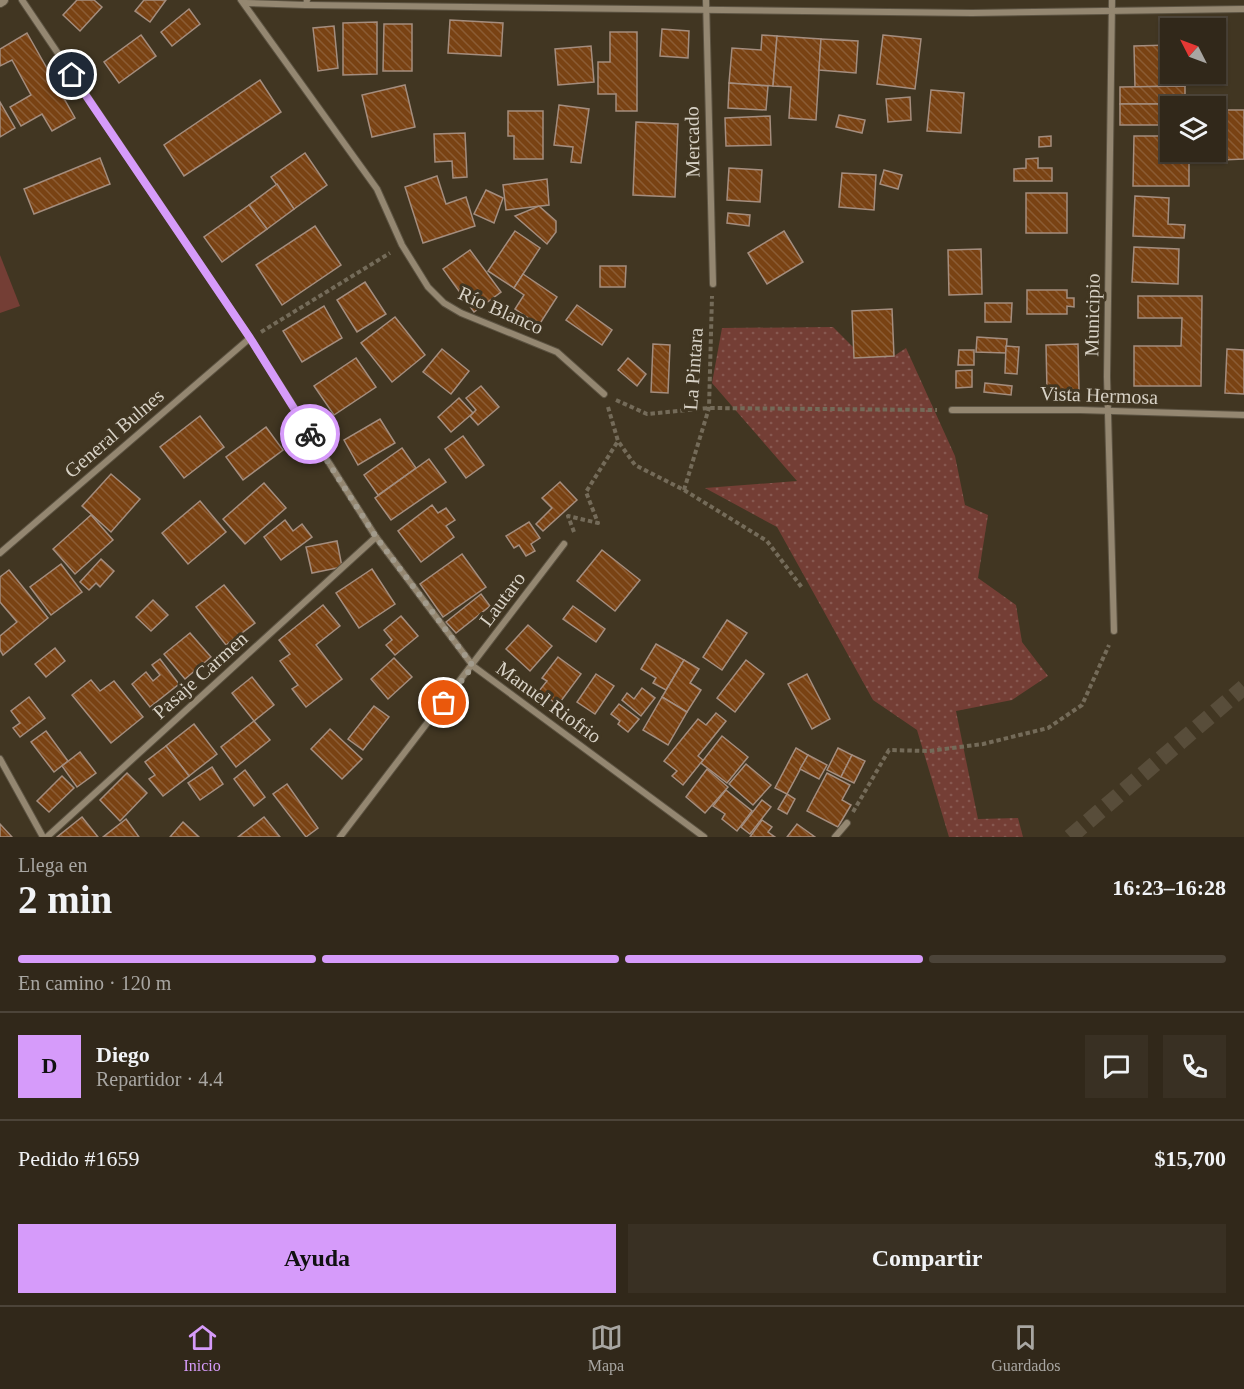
<!DOCTYPE html>
<html lang="es">
<head>
<meta charset="utf-8">
<style>
  body { margin:0; font-family:Georgia,serif; background:#393023; color:#f1f3f6; height:100vh; display:flex; flex-direction:column; font-size:22px; white-space:nowrap }
  * { box-sizing:border-box; margin:0 }
  p { font-size:20px; color:#a8a6a2 }
  .icon { flex:none; width:33px; height:33px; fill:none; stroke:currentColor; stroke-width:2; stroke-linecap:round; stroke-linejoin:round }
  .map { position:relative; height:837px; overflow:hidden }
  .sheet { display:flex; flex-direction:column; background:#31281a; flex:1 }
  .sheet>* { flex:none }
  .needle { width:39px; rotate:312deg }
  .buttons { position:absolute; left:1160px; top:18px; display:grid; gap:12px }
  .buttons a { display:grid; place-items:center; width:66px; height:66px; border-radius:0px; background:#31281a; box-shadow:0 2px 4px #0004,0 0 0 2px #4c4439; font-size:30px }
  .pin { position:absolute; display:grid; place-items:center; width:51px; height:51px; color:#fff; margin:-26px; border:3px solid #fff; border-radius:50%; box-shadow:0 2px 6px #0007 }
  .courier { position:absolute; display:grid; place-items:center; width:60px; height:60px; margin:-30px; border:4px solid #d69bfa; border-radius:50%; background:#fff; color:#222; box-shadow:0 2px 8px #0007 }
  .overview em { font-style:normal; font-weight:600 }
  .overview div { display:flex; flex-direction:column-reverse }
  .overview { display:flex; align-items:center; justify-content:space-between; height:102px; padding:0 18px }
  h1 { font-size:39px; font-weight:600; line-height:45px }
  .bar { display:grid; grid-template-columns:repeat(4,1fr); gap:9px 6px; align-content:center; height:72px; padding:0 18px }
  .bar i { height:8px; border-radius:4px; background:#4c4439 }
  .bar .on { background:#d69bfa }
  .bar p { grid-column:span 4 }
  .line { display:flex; align-items:center; gap:15px; padding:0 18px; border-top:2px solid #4c4439 }
  .line div { flex:1 }
  .round { display:grid; place-items:center; flex:none; width:63px; height:63px; border-radius:0px; background:#393023 }
  .button { display:flex; gap:12px; margin-top:auto; padding:12px 18px }
  .button a { flex:1; height:69px; border-radius:0px; background:#d69bfa; color:#111; font-size:24px; font-weight:600; line-height:69px; text-align:center }
  .button a+a { background:#393023; color:#f1f3f6 }
  .dock { display:flex; justify-content:space-around; align-items:center; height:84px; border-top:2px solid #4c4439; background:#31281a; font-size:16px; color:#a8a6a2 }
  .dock a { display:grid; justify-items:center; gap:3px }
  .dock .on { color:#d69bfa }
  .map>svg:first-child { display:block }
</style>
</head>
<body>
<div class="map">
<svg width="1244" height="837" viewBox="0 0 1244 837">
  <defs>
    <pattern id="grass-dots" width="8" height="8" patternUnits="userSpaceOnUse" patternTransform="scale(1.5)"><rect width="8" height="8" fill="#743e35"/><path d="M2 2h.1M6 6h.1" fill="none" stroke="#875951" stroke-width="1.8" stroke-linecap="round"/></pattern>
    <pattern id="building-back-hatch" width="6" height="6" patternUnits="userSpaceOnUse" patternTransform="scale(1.5)"><rect width="6" height="6" fill="#794213"/><path d="M-1 5l2 2M0 0l6 6M5-1l2 2" fill="none" stroke="#8b5c34"/></pattern>
  </defs>
  <rect width="100%" height="100%" fill="#413622"/>
  <polygon fill="url(#grass-dots)" points="833,327 854,348 854,358 894,356 906,348 955,456 965,505 988,515 978,578 1016,605 1022,642 1048,676 1012,700 956,711 978,819 1018,818 1023,837 949,837 917,730 873,700 777,527 705,488 797,481 712,383 722,328"/>
  <polygon fill="#743e35" points="0,255 20,306 0,313"/>
  <g fill="url(#building-back-hatch)" stroke="#a48d7e" stroke-width="1.5">
    <polygon points="77,0 94,0 102,7 80,31 63,15"/>
    <polygon points="144,0 166,0 150,22 135,11"/>
    <polygon points="189,9 200,24 172,46 161,32"/>
    <polygon points="450,20 503,23 501,56 448,53"/>
    <polygon points="377,22 377,74 343,75 343,23"/>
    <polygon points="384,24 412,24 412,71 383,71"/>
    <polygon points="334,26 338,68 318,71 313,28"/>
    <polygon points="662,29 689,31 688,58 660,56"/>
    <polygon points="610,32 637,32 637,111 616,111 616,94 598,94 598,62 610,62"/>
    <polygon points="27,33 75,118 52,131 42,114 21,126 10,107 31,95 12,60 0,66 0,49"/>
    <polygon points="141,35 156,56 119,83 104,62"/>
    <polygon points="762,35 777,36 773,86 729,83 732,48 761,50"/>
    <polygon points="883,35 921,39 915,89 877,84"/>
    <polygon points="777,36 821,39 816,120 789,118 791,87 773,86"/>
    <polygon points="821,39 858,41 856,73 819,70"/>
    <polygon points="1170,45 1170,74 1185,74 1185,86 1135,87 1134,46"/>
    <polygon points="591,46 594,82 558,85 555,49"/>
    <polygon points="260,80 281,112 184,176 164,145"/>
    <polygon points="729,83 768,86 766,110 728,108"/>
    <polygon points="405,85 415,127 372,137 362,95"/>
    <polygon points="1185,86 1185,104 1120,104 1120,87"/>
    <polygon points="931,90 964,93 961,133 927,131"/>
    <polygon points="910,97 911,120 888,122 886,99"/>
    <polygon points="0,102 15,128 0,137"/>
    <rect x="1120" y="104" width="41" height="21"/>
    <polygon points="559,105 589,109 581,163 571,162 573,147 554,145"/>
    <polygon points="1221,110 1244,110 1244,159 1222,160"/>
    <polygon points="508,111 543,111 543,159 514,159 514,136 508,136"/>
    <polygon points="839,115 865,120 862,133 836,127"/>
    <polygon points="770,116 771,145 726,146 725,118"/>
    <polygon points="636,122 678,124 675,197 633,195"/>
    <polygon points="465,133 467,177 453,178 452,161 435,162 434,134"/>
    <polygon points="1051,136 1051,146 1039,147 1039,137"/>
    <polygon points="1134,136 1170,136 1170,152 1189,152 1189,186 1133,186"/>
    <polygon points="305,153 327,185 294,209 271,177"/>
    <polygon points="100,158 110,184 34,214 24,189"/>
    <polygon points="1038,158 1038,168 1052,168 1052,181 1014,181 1014,169 1026,168 1026,159"/>
    <polygon points="729,168 762,170 760,202 727,200"/>
    <polygon points="884,170 902,175 898,189 880,184"/>
    <polygon points="842,173 876,175 874,210 839,207"/>
    <polygon points="437,176 446,204 466,197 475,226 423,243 405,187"/>
    <polygon points="547,179 549,205 506,210 503,185"/>
    <polygon points="277,184 294,209 267,229 249,205"/>
    <polygon points="486,190 503,198 494,223 474,214"/>
    <rect x="1026" y="193" width="41" height="40"/>
    <polygon points="1135,196 1169,198 1168,224 1185,225 1184,238 1133,236"/>
    <polygon points="249,205 267,229 222,262 204,237"/>
    <polygon points="539,206 556,221 556,232 547,244 515,216"/>
    <polygon points="728,213 750,215 749,226 727,223"/>
    <polygon points="315,226 341,265 282,305 256,265"/>
    <polygon points="515,231 540,248 514,288 488,271"/>
    <polygon points="784,231 803,262 767,284 748,253"/>
    <polygon points="1134,247 1179,249 1178,284 1132,282"/>
    <polygon points="981,249 982,294 949,295 948,250"/>
    <polygon points="470,250 501,292 474,312 443,269"/>
    <polygon points="600,266 626,266 625,287 600,287"/>
    <polygon points="523,274 557,297 539,325 515,309 524,295 514,288"/>
    <polygon points="365,282 386,314 357,332 337,300"/>
    <polygon points="1027,290 1067,290 1067,298 1074,298 1074,307 1067,306 1067,314 1027,314"/>
    <polygon points="1138,296 1202,296 1201,386 1134,386 1134,346 1181,346 1182,318 1138,318"/>
    <polygon points="985,303 1012,303 1011,322 985,322"/>
    <polygon points="577,305 612,330 602,345 566,320"/>
    <polygon points="324,306 342,338 302,362 283,331"/>
    <polygon points="892,309 894,356 854,358 852,311"/>
    <polygon points="395,317 425,355 392,382 361,343"/>
    <polygon points="977,337 1007,339 1006,353 976,352"/>
    <polygon points="653,344 670,345 668,393 651,392"/>
    <polygon points="1078,344 1079,390 1047,391 1046,345"/>
    <polygon points="1006,346 1019,347 1017,374 1005,373"/>
    <polygon points="442,349 469,371 451,394 423,372"/>
    <polygon points="1227,349 1244,350 1244,394 1225,393"/>
    <polygon points="959,350 974,350 974,365 958,365"/>
    <polygon points="356,358 376,387 334,415 314,386"/>
    <polygon points="628,358 646,374 637,386 618,370"/>
    <polygon points="972,370 972,387 956,388 956,371"/>
    <polygon points="985,383 1012,386 1011,395 984,392"/>
    <polygon points="481,386 499,407 478,425 470,416 476,410 466,398"/>
    <polygon points="459,398 473,413 451,432 438,417"/>
    <polygon points="200,416 224,447 184,478 160,447"/>
    <polygon points="380,419 395,443 358,465 344,440"/>
    <polygon points="266,427 283,450 243,480 226,457"/>
    <polygon points="463,436 484,465 466,478 445,449"/>
    <polygon points="402,448 416,468 378,495 364,475"/>
    <polygon points="429,459 446,482 391,520 375,498"/>
    <polygon points="111,474 140,499 111,532 82,506"/>
    <polygon points="560,482 577,500 543,531 536,524 552,508 542,498"/>
    <polygon points="264,483 286,508 245,544 223,519"/>
    <polygon points="200,501 226,532 188,564 162,533"/>
    <polygon points="432,505 438,513 446,508 455,520 446,526 454,537 421,562 398,531"/>
    <polygon points="91,515 113,540 75,574 53,549"/>
    <polygon points="285,520 293,531 302,524 312,537 281,560 264,537"/>
    <polygon points="529,522 540,538 531,544 535,551 526,556 519,545 514,548 506,536"/>
    <polygon points="337,541 342,567 312,573 306,547"/>
    <polygon points="602,550 640,580 615,611 577,581"/>
    <polygon points="462,554 486,587 443,617 420,584"/>
    <polygon points="101,559 114,571 100,587 96,583 89,590 80,582"/>
    <polygon points="61,564 82,592 51,615 30,587"/>
    <polygon points="372,569 395,604 359,628 336,593"/>
    <polygon points="9,570 48,618 3,655 0,650 0,636 17,622 0,602 0,577"/>
    <polygon points="224,585 255,623 226,645 196,607"/>
    <polygon points="481,594 490,606 456,633 446,622"/>
    <polygon points="153,600 168,615 151,631 136,617"/>
    <polygon points="323,605 340,626 316,645 342,679 306,707 292,689 298,685 280,661 290,654 279,640"/>
    <polygon points="573,606 605,629 596,642 563,619"/>
    <polygon points="401,616 418,636 395,655 386,645 392,640 384,630"/>
    <polygon points="727,620 747,633 722,670 703,657"/>
    <polygon points="528,625 552,646 530,671 506,649"/>
    <polygon points="190,633 211,657 185,679 164,654"/>
    <polygon points="656,644 684,660 666,690 653,683 656,678 641,669"/>
    <polygon points="55,648 65,661 46,677 35,664"/>
    <polygon points="558,657 581,674 558,705 539,691 547,681 542,678"/>
    <polygon points="394,658 412,677 388,699 371,679"/>
    <polygon points="160,659 179,684 150,707 132,684 146,672 153,681 160,675 152,665"/>
    <polygon points="684,660 699,669 690,683 701,690 687,712 662,697"/>
    <polygon points="746,660 764,674 735,712 717,698"/>
    <polygon points="596,674 614,686 595,714 577,702"/>
    <polygon points="807,674 830,719 812,729 788,684"/>
    <polygon points="252,677 274,705 254,721 232,693"/>
    <polygon points="91,680 100,691 114,681 143,717 111,743 72,695"/>
    <polygon points="642,688 655,698 641,716 622,700 627,693 634,699"/>
    <polygon points="29,697 45,718 20,737 13,728 20,723 11,711"/>
    <polygon points="662,697 687,712 668,745 643,730"/>
    <polygon points="619,704 639,719 628,732 618,724 620,721 611,714"/>
    <polygon points="374,706 389,717 363,750 348,739"/>
    <polygon points="716,713 726,721 698,756 703,760 683,785 672,776 677,771 664,761 698,719 706,725"/>
    <polygon points="254,721 270,740 236,767 221,747"/>
    <polygon points="194,724 217,754 189,776 166,746"/>
    <polygon points="330,729 362,759 342,779 311,749"/>
    <polygon points="46,731 68,761 54,772 31,742"/>
    <polygon points="722,736 748,757 727,783 701,763"/>
    <polygon points="166,746 189,776 163,796 149,779 155,775 145,762"/>
    <polygon points="796,748 808,755 787,794 775,788"/>
    <polygon points="838,748 852,755 841,777 827,770"/>
    <polygon points="80,752 96,773 77,787 62,766"/>
    <polygon points="808,755 827,765 819,779 800,769"/>
    <polygon points="852,755 865,761 854,783 841,777"/>
    <polygon points="746,764 771,785 753,805 729,784"/>
    <polygon points="212,767 223,784 200,800 188,783"/>
    <polygon points="707,769 728,787 705,813 686,797"/>
    <polygon points="245,770 265,797 254,806 234,779"/>
    <polygon points="127,773 147,793 120,821 100,800"/>
    <polygon points="827,773 850,785 842,800 851,805 838,827 807,811"/>
    <polygon points="62,776 74,788 49,812 37,801"/>
    <polygon points="287,784 318,828 306,837 273,794"/>
    <polygon points="726,790 752,811 737,831 722,819 725,814 713,806"/>
    <polygon points="787,794 795,799 787,814 778,809"/>
    <polygon points="762,800 771,807 750,834 741,827"/>
    <polygon points="82,817 98,837 57,837"/>
    <polygon points="264,817 280,837 238,837"/>
    <polygon points="126,819 139,837 103,837"/>
    <polygon points="762,820 772,827 768,832 775,837 750,837"/>
    <polygon points="183,822 199,837 170,837"/>
    <polygon points="0,824 12,837 0,837"/>
    <polygon points="797,824 815,837 787,837"/>
  </g>
  <g fill="none" stroke-linecap="round" stroke-linejoin="round">
    <polyline stroke="#584d3a" stroke-width="16" stroke-dasharray="16 8" stroke-linecap="butt" points="1070,837 1244,687"/>
    <defs>
      <g id="minor">
        <polyline points="22,0 250,338 376,537 473,666 704,837"/>
        <polyline points="241,0 377,189 402,245 428,287 444,303 461,313 557,352 604,394"/>
        <polyline points="706,0 713,284"/>
        <polyline points="1112,0 1107,377 1114,631"/>
        <polyline points="245,3 306,5 307,0"/>
        <polyline points="306,5 972,13 1244,9"/>
        <polyline points="952,410 1080,410 1244,415"/>
        <polyline points="0,553 250,338"/>
        <polyline points="0,759 43,837"/>
        <polyline points="47,837 376,537"/>
        <polyline points="340,837 564,544"/>
        <polyline points="835,837 847,823"/>
      </g>
      <polyline id="tertiary" points="0,2 3,0"/>
    </defs>
    <use href="#minor" stroke="#5c5342" stroke-width="8"/>
    <use href="#tertiary" stroke="#5c5342" stroke-width="12"/>
    <g stroke="#746b59" stroke-width="4" stroke-dasharray="4.5 3" stroke-linecap="butt">
      <polyline points="261,332 390,253"/>
      <polyline points="616,400 647,414 709,408 937,410"/>
      <polyline points="608,407 618,441 635,465 684,490 767,541 803,589"/>
      <polyline points="684,490 709,408 712,296"/>
      <polyline points="574,532 568,516 598,523 586,492 618,441"/>
      <polyline points="853,812 889,750 929,751 983,744 1048,728 1082,705 1109,645"/>
    </g>
    <use href="#minor" stroke="#948771" stroke-width="6"/>
    <use href="#tertiary" stroke="#948771" stroke-width="10"/>
  </g>
  <g fill="none" stroke-linecap="round" stroke-linejoin="round">
    <polyline stroke="#a29b8c" stroke-width="6" stroke-dasharray="0 10.8" points="310,434 376,537 473,666 444,703"/>
    <polyline stroke="#d69bfa" stroke-width="8" points="72,75 250,338 310,434"/>
  </g>
  <g text-anchor="middle" dominant-baseline="central" stroke-width="6" stroke-linejoin="round" paint-order="stroke">
    <g font-size="20" fill="#d7d1c5" stroke="#413622">
      <text transform="translate(692 142) rotate(-91)">Mercado</text>
      <text transform="translate(501 310) rotate(24)">Río Blanco</text>
      <text transform="translate(1092 315) rotate(-89)">Municipio</text>
      <text transform="translate(693 369) rotate(-86)">La Pintara</text>
      <text transform="translate(1099 395) rotate(2)">Vista Hermosa</text>
      <text transform="translate(114 433) rotate(-41)">General Bulnes</text>
      <text transform="translate(502 599) rotate(-53)">Lautaro</text>
      <text transform="translate(200 675) rotate(-42)">Pasaje Carmen</text>
      <text transform="translate(549 702) rotate(36)">Manuel Riofrio</text>
    </g>
  </g>
</svg>
<div class="buttons">
<a><svg class="needle" viewBox="-14 -14 28 28"><path d="M0-13l5 13h-10z" fill="#e53935"/><path d="M0 13l5-13h-10z" fill="#a8a6a2"/></svg></a>
<a><svg class="icon" aria-label="layers" viewBox="0 0 24 24"><path d="M12 4l9 5-9 5-9-5zM3 14l9 5 9-5"/></svg></a>
</div>
<div class="pin" style="left:444px;top:703px;background:#ea580c"><svg class="icon" aria-label="bag" viewBox="0 0 24 24"><path d="M5 8h14l-1 12H6zM9 8a3 3 0 0 1 6 0"/></svg></div>
<div class="pin" style="left:72px;top:75px;background:#1f2937"><svg class="icon" aria-label="home" viewBox="0 0 24 24"><path d="M3 11l9-7 9 7M6 9v11h12V9"/></svg></div>
<div class="courier" style="left:310px;top:434px"><svg class="icon" aria-label="bike" viewBox="0 0 24 24"><circle cx="6" cy="16" r="4"/><circle cx="18" cy="16" r="4"/><path d="M6 16l4-8h5l3 8M10 8l3 8H6M13 5h3"/></svg></div>
</div>
<section class="sheet">
<div class="overview"><div><h1>2 min</h1><p>Llega en</p></div><em>16:23–16:28</em></div>
<div class="bar"><i class="on"></i><i class="on"></i><i class="on"></i><i></i><p>En camino · 120 m</p></div>
<div class="line" style="height:108px"><b class="round" style="background:#d69bfa;color:#111">D</b><div><b>Diego</b><p>Repartidor · 4.4</p></div><a class="round"><svg class="icon" aria-label="chat" viewBox="0 0 24 24"><path d="M4 5h16v11H9l-5 4z"/></svg></a><a class="round"><svg class="icon" aria-label="phone" viewBox="0 0 24 24"><path d="M5 4h4l2 5-3 2q2 4 5 5l2-3 5 2v4C11 20 4 13 5 4z"/></svg></a></div>
<div class="line" style="height:78px"><div>Pedido #1659</div><b>$15,700</b></div>
<div class="button"><a>Ayuda</a><a>Compartir</a></div>
</section>
<nav class="dock">
<a class="on"><svg class="icon" aria-label="home" viewBox="0 0 24 24"><path d="M3 11l9-7 9 7M6 9v11h12V9"/></svg>Inicio</a>
<a><svg class="icon" aria-label="map" viewBox="0 0 24 24"><path d="M3 6l6-2 6 2 6-2v14l-6 2-6-2-6 2zM9 4v14M15 6v14"/></svg>Mapa</a>
<a><svg class="icon" aria-label="saved" viewBox="0 0 24 24"><path d="M7 4h10v16l-5-4-5 4z"/></svg>Guardados</a>
</nav>
</body>
</html>
